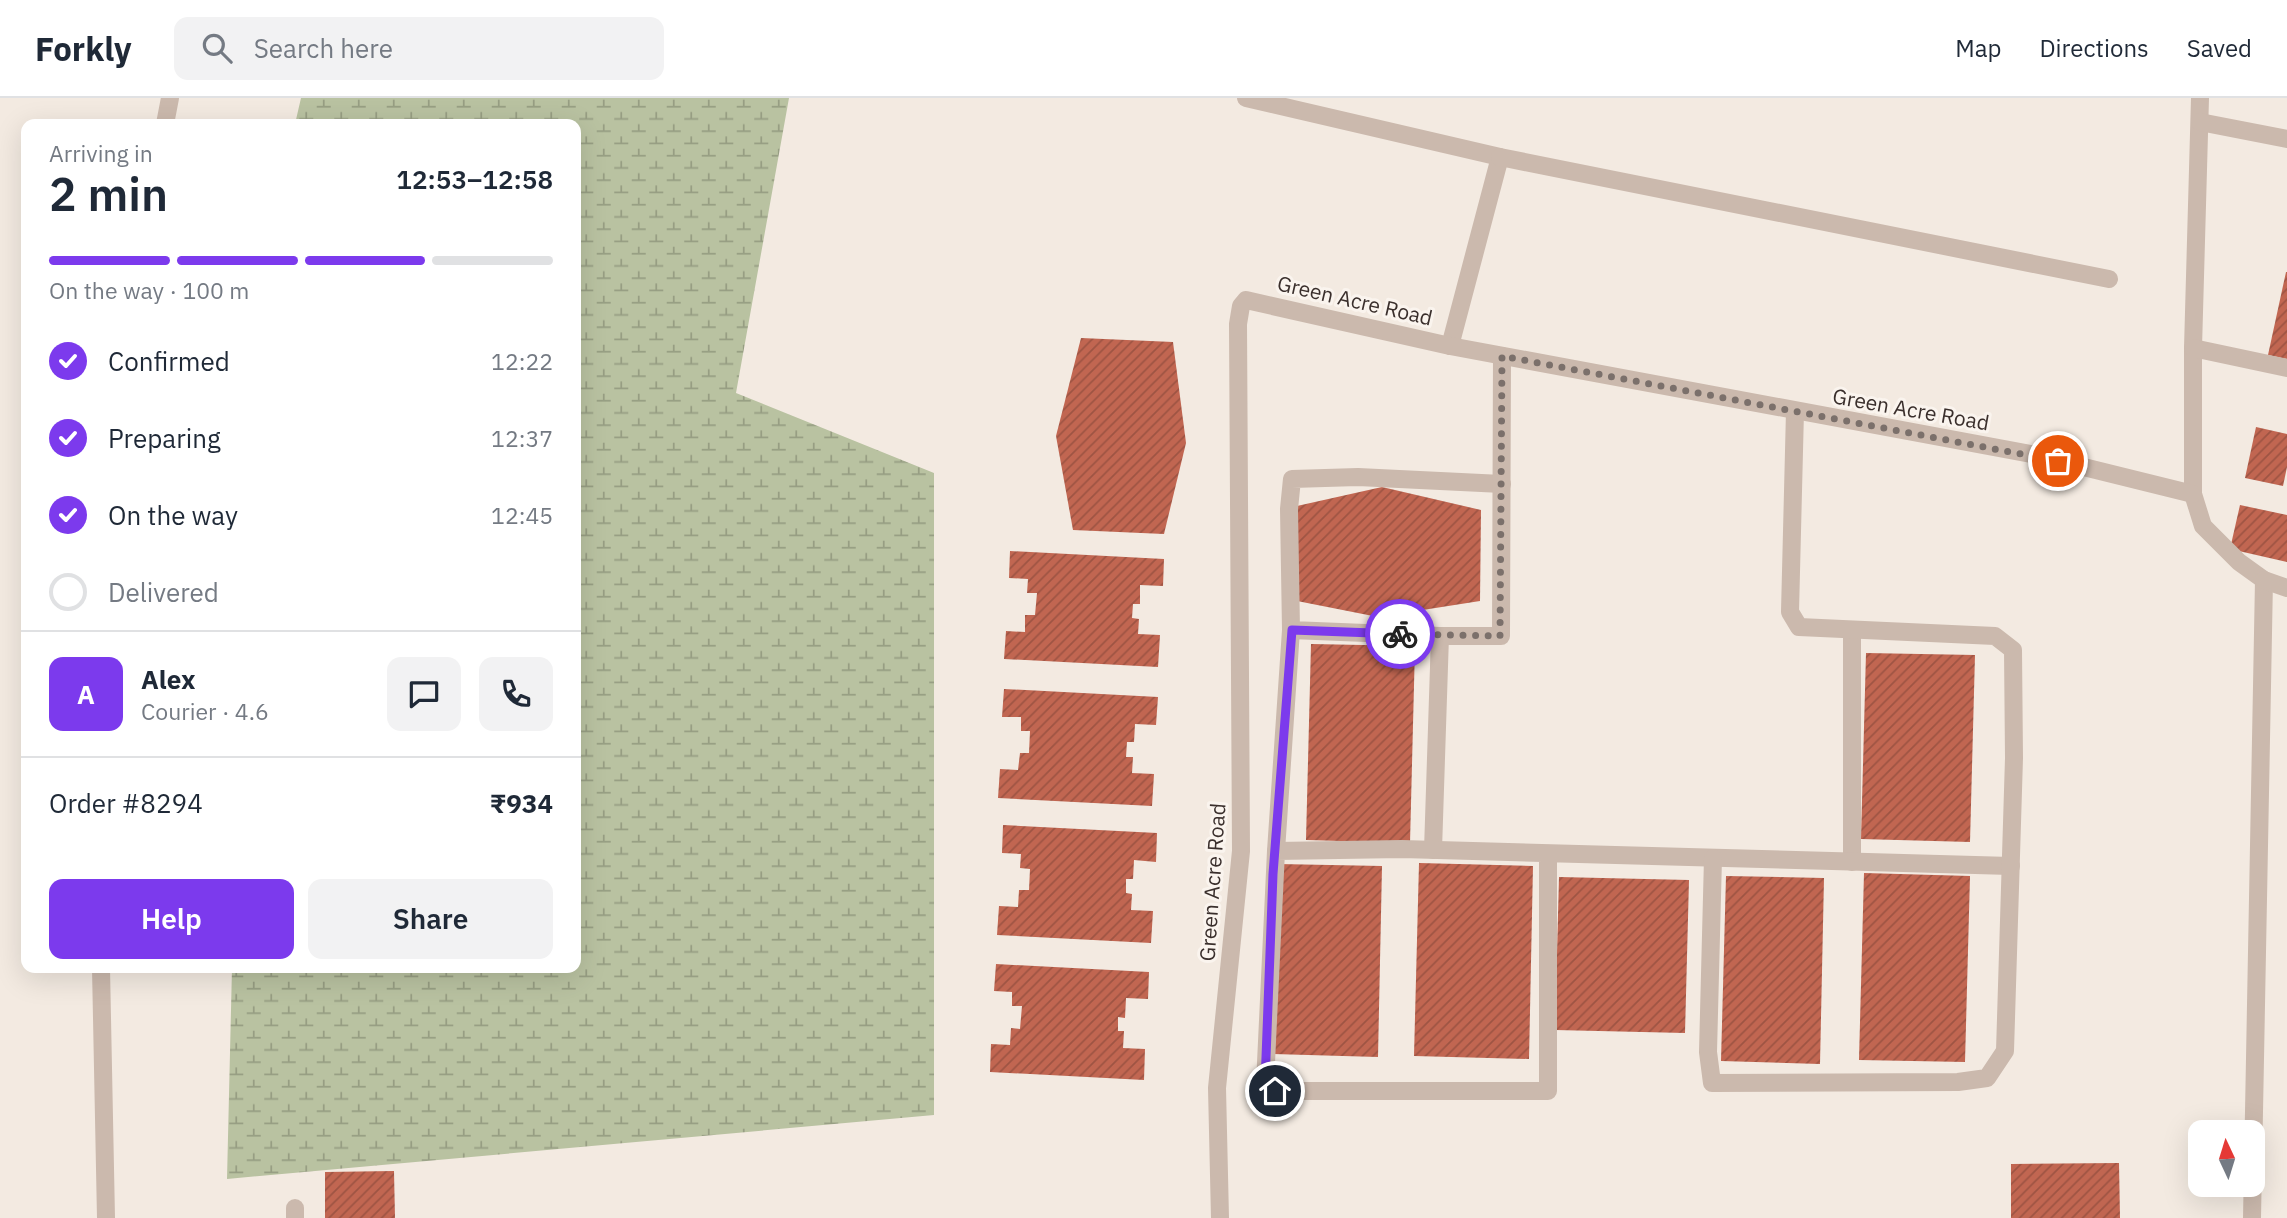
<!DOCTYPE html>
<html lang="en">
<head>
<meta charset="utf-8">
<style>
  body { margin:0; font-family:"IBM Plex Sans",sans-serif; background:#f2f2f3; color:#1f2937; height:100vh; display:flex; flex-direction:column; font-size:26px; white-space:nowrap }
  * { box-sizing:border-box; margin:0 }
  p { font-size:23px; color:#747a83 }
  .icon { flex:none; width:38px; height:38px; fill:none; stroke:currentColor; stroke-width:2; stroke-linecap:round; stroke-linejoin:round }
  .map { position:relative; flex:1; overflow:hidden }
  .details { position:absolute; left:21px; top:21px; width:560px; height:854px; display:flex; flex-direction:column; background:#fff; border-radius:14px; box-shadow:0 7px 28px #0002 }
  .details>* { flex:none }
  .needle { width:46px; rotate:356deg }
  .tools { position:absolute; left:2188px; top:1022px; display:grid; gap:14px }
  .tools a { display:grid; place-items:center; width:77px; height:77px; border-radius:14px; background:#fff; box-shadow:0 7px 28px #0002; font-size:35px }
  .pin { position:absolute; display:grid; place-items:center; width:60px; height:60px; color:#fff; margin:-30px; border:4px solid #fff; border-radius:50%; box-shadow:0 2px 7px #0007 }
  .courier { position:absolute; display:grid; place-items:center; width:70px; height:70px; margin:-35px; border:5px solid #7c3aed; border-radius:50%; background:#fff; color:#222; box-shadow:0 2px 9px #0007 }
  .head em { font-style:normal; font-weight:600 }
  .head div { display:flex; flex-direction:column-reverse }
  .head { display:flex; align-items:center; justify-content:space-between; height:119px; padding:0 28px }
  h1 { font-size:46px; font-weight:600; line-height:52px }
  .bar { display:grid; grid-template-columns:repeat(4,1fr); gap:10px 7px; align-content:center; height:84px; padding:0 28px }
  .bar i { height:9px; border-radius:5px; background:#e0e1e3 }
  .bar .active { background:#7c3aed }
  .bar p { grid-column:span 4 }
  .line { display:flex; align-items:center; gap:18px; padding:0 28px; border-top:2px solid #e0e1e3 }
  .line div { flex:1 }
  .round { display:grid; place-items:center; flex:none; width:74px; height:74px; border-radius:14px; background:#f2f2f3 }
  ol { padding:0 28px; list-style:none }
  li { display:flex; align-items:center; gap:21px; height:77px }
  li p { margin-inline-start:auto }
  li .icon { padding:7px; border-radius:50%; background:#7c3aed; color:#fff; stroke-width:4 }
  li:last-child { color:#747a83 }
  li i { width:38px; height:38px; border:4px solid #e0e1e3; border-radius:50% }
  .cta { display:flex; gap:14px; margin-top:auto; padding:14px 28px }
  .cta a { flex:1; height:80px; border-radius:14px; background:#7c3aed; color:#fff; font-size:28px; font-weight:600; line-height:80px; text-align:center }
  .cta a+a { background:#f2f2f3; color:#1f2937 }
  header { display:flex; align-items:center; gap:42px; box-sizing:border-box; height:98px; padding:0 35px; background:#fff; border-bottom:2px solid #e0e1e3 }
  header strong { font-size:33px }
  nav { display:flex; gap:38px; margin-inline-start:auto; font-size:24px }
  .search { width:490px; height:63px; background:#f2f2f3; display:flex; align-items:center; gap:18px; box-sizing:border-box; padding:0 24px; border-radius:14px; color:#747a83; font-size:26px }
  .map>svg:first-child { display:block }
</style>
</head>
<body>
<header>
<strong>Forkly</strong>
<div class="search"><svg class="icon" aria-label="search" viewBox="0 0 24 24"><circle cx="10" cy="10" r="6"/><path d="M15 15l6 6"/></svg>Search here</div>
<nav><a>Map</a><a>Directions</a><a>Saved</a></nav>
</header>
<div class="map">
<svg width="2287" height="1120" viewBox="0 0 2287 1120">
  <defs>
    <pattern id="wetland-marsh" width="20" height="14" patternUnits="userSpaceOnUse" patternTransform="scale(1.75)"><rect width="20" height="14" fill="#b9c2a1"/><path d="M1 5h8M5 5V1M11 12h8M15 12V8" fill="none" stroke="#979e83"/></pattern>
    <pattern id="building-hatch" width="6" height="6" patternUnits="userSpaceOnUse" patternTransform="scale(1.75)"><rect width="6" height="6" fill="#c16651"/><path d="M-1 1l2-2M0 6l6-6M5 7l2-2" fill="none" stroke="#9e5443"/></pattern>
  </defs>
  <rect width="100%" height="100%" fill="#f3eae1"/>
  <polygon fill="url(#wetland-marsh)" points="301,0 789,0 736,295 934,375 934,1017 227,1081 232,870 576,870 576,26 295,26"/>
  <g fill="url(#building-hatch)">
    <polygon points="2286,174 2287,174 2287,261 2268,257"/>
    <polygon points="1081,240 1173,244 1186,345 1164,436 1073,432 1056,338"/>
    <polygon points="2256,329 2287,336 2287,369 2283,388 2245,380"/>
    <polygon points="1382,389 1481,412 1480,503 1378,519 1287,501 1288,410"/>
    <polygon points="2240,407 2287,417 2287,464 2230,451"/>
    <polygon points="1010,453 1164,461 1163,488 1140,487 1140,506 1133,506 1132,520 1139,521 1138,536 1160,537 1158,569 1004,561 1006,533 1025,534 1025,517 1035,517 1037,495 1027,495 1028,481 1009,480"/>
    <polygon points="1311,546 1415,548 1410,745 1306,742"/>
    <polygon points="1866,555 1975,557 1970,744 1861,741"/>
    <polygon points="1004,591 1158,599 1156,627 1135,626 1134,644 1127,644 1126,659 1133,659 1132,675 1154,676 1152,708 998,700 1000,671 1018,672 1020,655 1029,655 1030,633 1021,633 1021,619 1002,619"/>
    <polygon points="1003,727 1157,735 1156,764 1134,762 1133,781 1126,781 1126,795 1132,796 1131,812 1153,813 1151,845 997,837 999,808 1018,809 1019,792 1029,792 1030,771 1020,770 1021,756 1002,755"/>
    <polygon points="1419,765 1533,768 1529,961 1414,958"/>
    <polygon points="1278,766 1382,768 1378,959 1273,956"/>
    <polygon points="1864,775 1970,778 1965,964 1859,962"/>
    <polygon points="1726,778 1824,780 1820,966 1721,963"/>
    <polygon points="1559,779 1689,782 1685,935 1555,932"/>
    <polygon points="996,866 1149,874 1148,901 1126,900 1125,920 1118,919 1118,933 1124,933 1123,950 1145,951 1144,982 990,974 991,946 1010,947 1011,930 1020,931 1022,908 1012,908 1012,894 994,893"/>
    <polygon points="2119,1065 2120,1120 2011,1120 2011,1066"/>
    <polygon points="394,1073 395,1120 325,1120 325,1074"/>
  </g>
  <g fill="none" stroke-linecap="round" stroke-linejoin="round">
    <g stroke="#cbb9ad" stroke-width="18">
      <polyline points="1246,0 1500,59 1450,248"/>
      <polyline points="2200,0 2193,250 2193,396 2203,428 2239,464 2264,482 2252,1120"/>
      <polyline points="2200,24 2287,41"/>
      <polyline points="165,26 170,0"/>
      <polyline points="1500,59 2109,181"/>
      <polyline points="2193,250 2287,270"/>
      <polyline points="2264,482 2287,490"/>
      <polyline points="1852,533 1852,764"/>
      <polyline points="1440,538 1291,532 1289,411 1292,381 1358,379 1502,386"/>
      <polyline points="1433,752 1440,538 1501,538 1502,258"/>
      <polyline points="1276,753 1291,532"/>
      <polyline points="1548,756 1548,993 1275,993 1265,986 1276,753 1402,751 2011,768"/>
      <polyline points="1713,760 1708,954 1712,985 1958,984 1987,980 2005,953 2014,660 2013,552 1995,538 1799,529 1790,514 1795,313"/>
      <polyline points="101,870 106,1120"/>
      <polyline points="295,1110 295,1120"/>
      <polyline points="1220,1120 1217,990 1241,753 1238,226 1241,208 1246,202 1450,248 2031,356 2193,396"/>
    </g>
  </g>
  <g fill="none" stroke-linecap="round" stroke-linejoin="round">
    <polyline stroke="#7b706b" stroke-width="7" stroke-dasharray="0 12.6" points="1400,536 1500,538 1502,258 2058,363"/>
    <polyline stroke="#7c3aed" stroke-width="9" points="1275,993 1265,986 1273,776 1292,532 1400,536"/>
  </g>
  <g text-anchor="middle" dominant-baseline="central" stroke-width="6" stroke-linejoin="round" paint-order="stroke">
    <g font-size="21" fill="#3a2f2c" stroke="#faf4ee">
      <text transform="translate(1355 202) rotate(13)">Green Acre Road</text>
      <text transform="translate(1911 311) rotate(10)">Green Acre Road</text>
      <text transform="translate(1212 784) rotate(-86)">Green Acre Road</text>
    </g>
  </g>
</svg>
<div class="tools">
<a><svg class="needle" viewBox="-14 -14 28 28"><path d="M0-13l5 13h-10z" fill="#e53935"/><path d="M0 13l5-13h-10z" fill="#747a83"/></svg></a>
</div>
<div class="pin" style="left:2058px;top:363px;background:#ea580c"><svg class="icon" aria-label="bag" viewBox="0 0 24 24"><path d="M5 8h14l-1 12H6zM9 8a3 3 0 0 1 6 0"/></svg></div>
<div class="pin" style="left:1275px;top:993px;background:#1f2937"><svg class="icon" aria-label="home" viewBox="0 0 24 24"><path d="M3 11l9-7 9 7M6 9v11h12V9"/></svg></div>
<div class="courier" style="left:1400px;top:536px"><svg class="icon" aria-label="bike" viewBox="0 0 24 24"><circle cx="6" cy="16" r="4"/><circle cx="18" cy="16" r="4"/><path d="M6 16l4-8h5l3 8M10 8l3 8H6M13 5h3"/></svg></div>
<section class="details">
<div class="head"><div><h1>2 min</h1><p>Arriving in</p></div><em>12:53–12:58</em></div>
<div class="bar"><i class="active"></i><i class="active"></i><i class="active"></i><i></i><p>On the way · 100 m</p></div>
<ol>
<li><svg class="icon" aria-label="check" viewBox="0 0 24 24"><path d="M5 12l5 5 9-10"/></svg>Confirmed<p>12:22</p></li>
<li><svg class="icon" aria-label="check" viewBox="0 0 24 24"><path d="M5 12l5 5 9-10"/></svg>Preparing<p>12:37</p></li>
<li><svg class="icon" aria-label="check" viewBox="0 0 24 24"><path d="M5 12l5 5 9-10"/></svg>On the way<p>12:45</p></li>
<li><i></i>Delivered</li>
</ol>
<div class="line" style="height:126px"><b class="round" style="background:#7c3aed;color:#fff">A</b><div><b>Alex</b><p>Courier · 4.6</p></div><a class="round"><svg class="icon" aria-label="chat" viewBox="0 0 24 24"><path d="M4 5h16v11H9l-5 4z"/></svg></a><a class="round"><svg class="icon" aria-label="phone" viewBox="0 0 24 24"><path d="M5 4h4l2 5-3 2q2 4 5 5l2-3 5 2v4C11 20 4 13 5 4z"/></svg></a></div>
<div class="line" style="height:91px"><div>Order #8294</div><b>₹934</b></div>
<div class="cta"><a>Help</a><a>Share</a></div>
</section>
</div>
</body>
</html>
